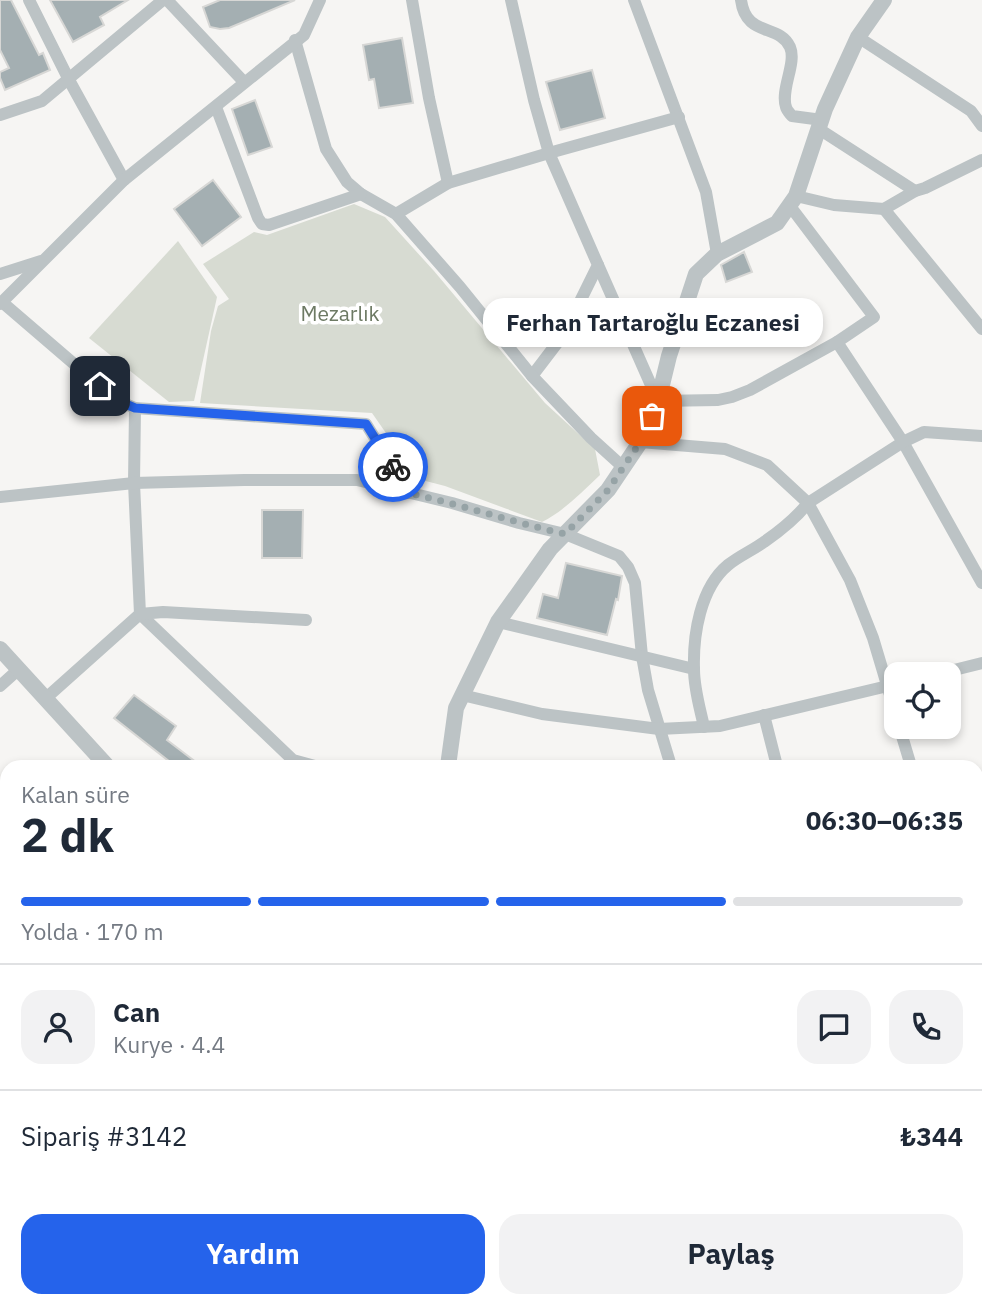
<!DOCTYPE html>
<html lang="tr">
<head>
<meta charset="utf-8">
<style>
  body { margin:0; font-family:"IBM Plex Sans",sans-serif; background:#f2f2f3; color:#1f2937; height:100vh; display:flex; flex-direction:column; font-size:26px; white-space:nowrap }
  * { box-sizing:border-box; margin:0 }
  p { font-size:23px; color:#747a83 }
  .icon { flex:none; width:38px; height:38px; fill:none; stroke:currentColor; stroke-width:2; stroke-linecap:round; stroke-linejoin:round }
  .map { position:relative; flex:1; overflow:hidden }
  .panel { position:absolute; left:0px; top:760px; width:984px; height:548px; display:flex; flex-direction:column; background:#fff; border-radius:21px 21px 0 0; box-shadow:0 4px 10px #0003 }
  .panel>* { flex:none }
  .fabs { position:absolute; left:884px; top:662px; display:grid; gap:14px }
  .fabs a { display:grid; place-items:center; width:77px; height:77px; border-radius:14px; background:#fff; box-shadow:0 4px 10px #0003; font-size:35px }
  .pin { position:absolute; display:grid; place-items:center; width:60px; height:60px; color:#fff; margin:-30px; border-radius:14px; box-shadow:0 4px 10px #0006 }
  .courier { position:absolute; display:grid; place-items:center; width:70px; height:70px; margin:-35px; border:5px solid #2563eb; border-radius:50%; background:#fff; color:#222; box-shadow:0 2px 9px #0007 }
  .bubble { position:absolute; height:49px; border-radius:21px; background:#fff; box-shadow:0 4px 10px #0003; font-size:23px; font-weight:700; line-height:49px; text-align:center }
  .headline em { font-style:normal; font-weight:700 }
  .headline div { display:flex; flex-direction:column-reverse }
  .headline { display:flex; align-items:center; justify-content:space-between; height:119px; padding:0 21px }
  h1 { font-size:46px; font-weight:700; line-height:52px }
  .bar { display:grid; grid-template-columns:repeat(4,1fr); gap:10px 7px; align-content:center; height:84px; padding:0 21px }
  .bar i { height:9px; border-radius:5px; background:#e0e1e3 }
  .bar .active { background:#2563eb }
  .bar p { grid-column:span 4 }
  .line { display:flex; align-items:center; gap:18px; padding:0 21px; border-top:2px solid #e0e1e3 }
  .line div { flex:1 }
  .round { display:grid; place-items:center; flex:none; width:74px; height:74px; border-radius:21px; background:#f2f2f3 }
  .action { display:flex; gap:14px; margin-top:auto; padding:14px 21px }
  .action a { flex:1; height:80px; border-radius:21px; background:#2563eb; color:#fff; font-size:28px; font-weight:700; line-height:80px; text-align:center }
  .action a+a { background:#f2f2f3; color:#1f2937 }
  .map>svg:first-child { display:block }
</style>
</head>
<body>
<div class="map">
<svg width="982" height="1306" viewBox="0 0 982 1306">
  <rect width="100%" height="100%" fill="#f6f5f3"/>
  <g fill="#d7dbd2">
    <path d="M354 204 385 217 434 271 545 403 595 449 600 475C582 492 564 511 542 522L445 486 418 479 372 413 200 403 211 331 218 306 229 299 203 264 254 232 267 235Z"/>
    <polygon points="178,241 217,297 194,401 169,402 89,338"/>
  </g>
  <g fill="#a4afb2" stroke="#d7d7d5" stroke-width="2">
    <polygon points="0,0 11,0 39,55 43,53 50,70 5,90 0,78 0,72 9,68 0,50"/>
    <polygon points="50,0 128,0 100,17 104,25 73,42"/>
    <polygon points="220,0 295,0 229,28 220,29 210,27 203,7"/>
    <polygon points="402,38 413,103 379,108 374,79 369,80 363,45"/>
    <polygon points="592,70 605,118 560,130 546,82"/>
    <polygon points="255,100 272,147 248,155 232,109"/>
    <polygon points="213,180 241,217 202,246 174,209"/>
    <polygon points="744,252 752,272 726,282 721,265"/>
    <polygon points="262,510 303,510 302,558 262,558"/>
    <polygon points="566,563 622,576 618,600 616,599 607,635 537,618 543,594 558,598"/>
    <polygon points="134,695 176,726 167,740 201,766 167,766 170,762 114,718"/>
  </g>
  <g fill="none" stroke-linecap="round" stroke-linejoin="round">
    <g stroke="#bcc3c5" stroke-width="12">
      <polyline points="29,0 69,80 124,180"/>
      <polyline points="167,0 244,82"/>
      <polyline points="412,0 429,98 448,183"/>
      <polyline points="511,0 534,100 549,153 598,265 564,334 532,376"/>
      <polyline points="634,0 706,192 717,254"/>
      <path d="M741 0C746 38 779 23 790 47 797 63 780 90 786 107 786 109 791 115 792 116L822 120"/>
      <polyline points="858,37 971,111 982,126"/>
      <polyline points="295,40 326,149 347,182 361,194 396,214 460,287 532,376 591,438 623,467"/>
      <polyline points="216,107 258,218 262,224 269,225 361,194"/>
      <polyline points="0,115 42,101 163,0"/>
      <polyline points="819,129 915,191"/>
      <polyline points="796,196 834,205 884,209 915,191 925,188 982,160"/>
      <polyline points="790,206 874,317 837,342 903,442 982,583"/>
      <polyline points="884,209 982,329"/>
      <polyline points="396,214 448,183 549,153 679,117"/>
      <polyline points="598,265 658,401 718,400 732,397 750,390 837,342"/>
      <polyline points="0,274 41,261"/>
      <polyline points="2,302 116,400 135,408 134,483 140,614 46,698"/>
      <polyline points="0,304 124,180 304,35 320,0"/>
      <polyline points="135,408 366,424 409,493"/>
      <polyline points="640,442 725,449 767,465 808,503 850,580 873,638 896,715"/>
      <polyline points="0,497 134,483 244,480 357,480 452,503 519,523 565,534 619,556 628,567 635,583 642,656 648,690 671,766"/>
      <polyline points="140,614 293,760 315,766"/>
      <polyline points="140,614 163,612 306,620"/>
      <polyline points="498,622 694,669"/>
      <polyline points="938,674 982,663"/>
      <polyline points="0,686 19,669"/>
      <polyline points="462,695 542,714 659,729 720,726 896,684"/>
      <polyline points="764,715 777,766"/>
      <polyline points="899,726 911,766"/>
      <path d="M704 727C700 708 694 689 694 669 693 635 700 588 728 565 739 556 753 550 764 542 780 531 796 518 808 503L903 442 924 432 982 436"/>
      <polyline points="976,851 982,850"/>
      <polyline points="976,1086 982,1109"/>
      <polyline points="0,1115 7,1120"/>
      <polyline points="976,1179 982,1178"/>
      <polyline points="390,1300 404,1306"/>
      <polyline points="557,1300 565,1306"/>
      <polyline points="728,1300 728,1306"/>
      <polyline points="950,1300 957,1306"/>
      <polyline points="572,1306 576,1300"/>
      <polyline points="675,1306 680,1300"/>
    </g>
    <g stroke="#bcc3c5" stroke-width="16">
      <polyline points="0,649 107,766"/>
      <polyline points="448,766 456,708 498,622 550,549 608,490 647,432 658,401 669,356 696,274 717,254 777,223 796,196 825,109 858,37 884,0"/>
      <polyline points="976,938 982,936"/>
      <polyline points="206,1306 210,1300"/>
    </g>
    <g stroke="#d0d6d8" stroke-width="21">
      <polyline points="0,1139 7,1144"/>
      <polyline points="0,1172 7,1177"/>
      <polyline points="179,1300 187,1306"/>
      <polyline points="225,1300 234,1306"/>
    </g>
  </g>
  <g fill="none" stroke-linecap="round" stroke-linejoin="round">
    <path stroke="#96a3a6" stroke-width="7" stroke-dasharray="0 12.6" d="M393 467 409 493C462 505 512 522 565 534L608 490 647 432 652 416"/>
    <polyline stroke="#2563eb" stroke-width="9" points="100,386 116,400 135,408 366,424 393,467"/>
  </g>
  <g text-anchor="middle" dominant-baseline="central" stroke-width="7" stroke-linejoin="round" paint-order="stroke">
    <g font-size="21" fill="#6d7a64" stroke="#fff">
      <text x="340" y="313">Mezarlık</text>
    </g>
  </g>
</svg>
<div class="fabs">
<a><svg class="icon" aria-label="locate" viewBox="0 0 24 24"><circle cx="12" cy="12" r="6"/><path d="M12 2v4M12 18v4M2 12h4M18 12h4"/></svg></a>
</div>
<div class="pin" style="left:652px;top:416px;background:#ea580c"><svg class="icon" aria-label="bag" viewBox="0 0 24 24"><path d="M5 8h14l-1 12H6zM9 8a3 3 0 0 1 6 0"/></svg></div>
<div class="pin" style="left:100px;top:386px;background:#1f2937"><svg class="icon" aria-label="home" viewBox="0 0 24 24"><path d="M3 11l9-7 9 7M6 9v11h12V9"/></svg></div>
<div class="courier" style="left:393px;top:467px"><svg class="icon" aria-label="bike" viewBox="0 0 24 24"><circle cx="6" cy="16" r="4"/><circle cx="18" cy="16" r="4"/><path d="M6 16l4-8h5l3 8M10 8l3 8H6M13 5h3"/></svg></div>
<div class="bubble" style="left:483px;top:298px;width:340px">Ferhan Tartaroğlu Eczanesi</div>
<section class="panel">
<div class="headline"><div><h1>2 dk</h1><p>Kalan süre</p></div><em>06:30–06:35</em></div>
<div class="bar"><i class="active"></i><i class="active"></i><i class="active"></i><i></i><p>Yolda · 170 m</p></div>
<div class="line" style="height:126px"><a class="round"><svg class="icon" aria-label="person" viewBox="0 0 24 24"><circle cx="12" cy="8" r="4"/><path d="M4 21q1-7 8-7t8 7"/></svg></a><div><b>Can</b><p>Kurye · 4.4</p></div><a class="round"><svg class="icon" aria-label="chat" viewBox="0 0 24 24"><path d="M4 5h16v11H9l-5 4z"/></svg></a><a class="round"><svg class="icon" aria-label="phone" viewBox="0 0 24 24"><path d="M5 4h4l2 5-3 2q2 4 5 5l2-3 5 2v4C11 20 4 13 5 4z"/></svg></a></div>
<div class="line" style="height:91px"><div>Sipariş #3142</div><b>₺344</b></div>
<div class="action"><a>Yardım</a><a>Paylaş</a></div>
</section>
</div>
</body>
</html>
